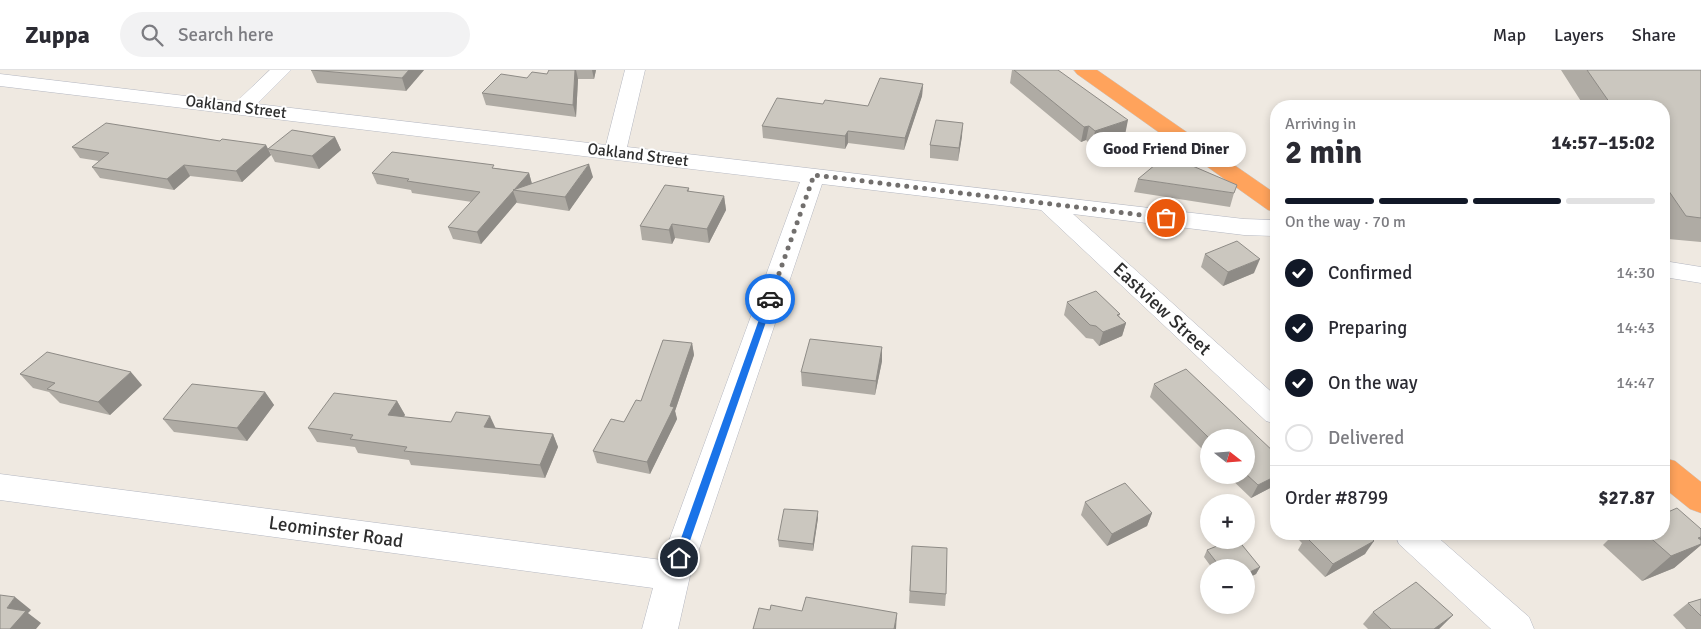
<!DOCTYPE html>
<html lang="en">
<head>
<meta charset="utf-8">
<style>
  body { margin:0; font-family:Signika,sans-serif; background:#f2f2f3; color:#2b2b33; height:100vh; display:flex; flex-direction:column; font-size:19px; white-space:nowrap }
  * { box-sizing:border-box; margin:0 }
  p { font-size:16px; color:#7c7c81 }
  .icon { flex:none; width:28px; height:28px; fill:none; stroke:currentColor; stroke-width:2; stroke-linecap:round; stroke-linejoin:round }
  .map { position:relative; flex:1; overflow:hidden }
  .drawer { position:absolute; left:1270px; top:30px; width:400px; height:440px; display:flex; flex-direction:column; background:#fff; border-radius:20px; box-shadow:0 2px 8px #0003 }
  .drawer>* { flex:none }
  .needle { width:32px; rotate:107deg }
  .fabs { position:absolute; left:1200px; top:359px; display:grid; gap:10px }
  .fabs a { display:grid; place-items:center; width:55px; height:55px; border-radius:50%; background:#fff; box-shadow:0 2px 8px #0003; font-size:25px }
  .pin { position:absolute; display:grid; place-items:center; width:42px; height:42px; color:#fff; margin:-21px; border:2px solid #fff; border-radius:50%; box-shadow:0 1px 5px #0007 }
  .courier { position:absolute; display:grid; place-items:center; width:50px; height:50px; margin:-25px; border:4px solid #1a73e8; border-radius:50%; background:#fff; color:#222; box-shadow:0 1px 6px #0007 }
  .bubble { position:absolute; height:35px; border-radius:18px; background:#fff; box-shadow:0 2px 8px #0003; font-size:16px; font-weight:700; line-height:35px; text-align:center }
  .overview em { font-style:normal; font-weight:700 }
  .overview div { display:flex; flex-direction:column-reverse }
  .overview { display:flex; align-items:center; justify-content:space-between; height:85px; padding:0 15px }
  h1 { font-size:32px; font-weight:700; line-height:38px }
  .bar { display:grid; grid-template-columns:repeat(4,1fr); gap:8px 5px; align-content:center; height:60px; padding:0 15px }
  .bar i { height:6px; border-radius:4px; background:#e1e1e2 }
  .bar .on { background:#111827 }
  .bar p { grid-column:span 4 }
  .line { display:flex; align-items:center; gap:12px; padding:0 15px; border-top:1px solid #e1e1e2 }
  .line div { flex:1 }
  ol { padding:0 15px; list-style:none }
  li { display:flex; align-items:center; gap:15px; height:55px }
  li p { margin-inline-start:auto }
  li .icon { padding:5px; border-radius:50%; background:#111827; color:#fff; stroke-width:4 }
  li:last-child { color:#7c7c81 }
  li i { width:28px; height:28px; border:2px solid #e1e1e2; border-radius:50% }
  header { display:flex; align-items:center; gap:30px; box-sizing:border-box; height:70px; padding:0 25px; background:#fff; border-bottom:1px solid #e1e1e2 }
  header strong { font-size:24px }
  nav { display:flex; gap:28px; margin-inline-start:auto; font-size:18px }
  .search { width:350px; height:45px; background:#f2f2f3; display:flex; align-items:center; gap:12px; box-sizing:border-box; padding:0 18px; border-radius:28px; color:#7c7c81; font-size:19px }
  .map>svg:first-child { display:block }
</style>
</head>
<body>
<header>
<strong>Zuppa</strong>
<div class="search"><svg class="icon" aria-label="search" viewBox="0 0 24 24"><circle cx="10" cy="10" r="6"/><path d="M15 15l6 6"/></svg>Search here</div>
<nav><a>Map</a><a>Layers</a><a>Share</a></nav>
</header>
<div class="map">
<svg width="1701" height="559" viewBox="0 0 1701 559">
  <rect width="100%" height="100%" fill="#efe9e1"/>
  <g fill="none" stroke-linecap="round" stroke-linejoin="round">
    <defs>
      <g id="street">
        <polygon points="270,0 291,0 257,34 606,75 625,0 645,0 627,77 1244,149 1276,150 1276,166 1244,165 1073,144 1276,326 1276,354 1266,351 1041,140 822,114 690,506 678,559 642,559 653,518 0,430 0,404 662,490 800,112 0,16 0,4 236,32"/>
        <polygon points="1664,191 1701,197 1701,213 1664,207"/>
        <polygon points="1395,464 1434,464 1529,547 1534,559 1491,559 1399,474"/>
      </g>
      <g id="highway">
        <polygon points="1074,0 1097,0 1276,124 1276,142 1268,140 1077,4"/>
        <polygon points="1664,388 1675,391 1701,412 1701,443 1690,439 1664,418"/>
      </g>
    </defs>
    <use href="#street" stroke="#b4b7c1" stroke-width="1"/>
    <use href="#highway" stroke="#c9c9c9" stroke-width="1"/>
    <use href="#street" fill="#fff" fill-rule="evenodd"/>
    <use href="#highway" fill="#ffa35c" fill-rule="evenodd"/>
  </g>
  <g fill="#afaba4">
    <polygon points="311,0 424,0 406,21 317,13"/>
    <polygon points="549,0 596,0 594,9 578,9 576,47 486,35 482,23 527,8 547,4"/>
    <polygon points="1012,0 1058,0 1125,65 1092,76 1086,70 1081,72 1010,13"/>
    <polygon points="1561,0 1701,0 1701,172 1668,169 1664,162 1664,36 1584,36"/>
    <polygon points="923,14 922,26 904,80 848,73 845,79 763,68 762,56 823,34 868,36"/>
    <polygon points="962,66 958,91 930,88 930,75"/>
    <polygon points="335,67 341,80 319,99 275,92 268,79"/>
    <polygon points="220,71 266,75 271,85 242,112 190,106 174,120 100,108 92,97 99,91 80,88 72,77"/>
    <polygon points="495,98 529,103 532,114 593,107 569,141 517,133 517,132 481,174 453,169 448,157 472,132 412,123 411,120 377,114 372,103"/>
    <polygon points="1138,109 1234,123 1230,137 1134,122"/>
    <polygon points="689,118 689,122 724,126 726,140 709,173 675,168 672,174 642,170 640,156"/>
    <polygon points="1205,184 1254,203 1223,216 1201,197"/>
    <polygon points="1067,232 1120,244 1119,246 1126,253 1122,266 1099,276 1093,269 1086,268 1064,245"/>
    <polygon points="692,273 694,285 675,341 677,349 650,404 597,393 593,381 624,352 641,331"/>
    <polygon points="882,277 882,291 875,325 802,316 801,302"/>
    <polygon points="20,304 142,315 110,345 60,333 49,322 33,318"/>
    <polygon points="1154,314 1276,384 1276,415 1251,428 1227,405 1246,405 1246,368 1209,368 1209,386 1150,327"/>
    <polygon points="265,322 274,335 247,371 174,362 163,349"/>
    <polygon points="397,331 405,345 403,347 451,352 496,358 553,364 558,377 545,408 411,395 409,390 358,383 355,377 317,372 308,358"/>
    <polygon points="1085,432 1152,443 1147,456 1107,476 1081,445"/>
    <polygon points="818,448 813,481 779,477 778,470"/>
    <polygon points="1303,464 1374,464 1371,468 1365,484 1325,507 1298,480 1302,473 1299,470"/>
    <polygon points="1614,464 1664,464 1700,470 1701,475 1674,498 1642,511 1603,475"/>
    <polygon points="912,476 946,524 945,536 909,533"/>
    <polygon points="1207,480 1260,497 1256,504 1246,509 1246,498 1212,498 1204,487"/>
    <polygon points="1701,529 1701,559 1686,559 1673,545 1688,533"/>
    <polygon points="1373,542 1453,545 1439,559 1368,559 1363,554"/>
  </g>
  <g fill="#8e8b86">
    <polygon points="409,0 424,0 406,21 402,8"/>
    <polygon points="575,0 576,0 578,9 576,47 573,35"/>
    <polygon points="592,0 596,0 594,9"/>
    <polygon points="923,14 922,26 904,80 905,68"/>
    <polygon points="1128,50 1125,65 1092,76 1095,61"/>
    <polygon points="963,53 962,66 958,91 959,78"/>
    <polygon points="1089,56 1086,70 1081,72 1084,57"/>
    <polygon points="848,61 848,73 845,79 845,66"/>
    <polygon points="335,67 341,80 319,99 312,86"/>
    <polygon points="266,75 271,85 242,112 236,101"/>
    <polygon points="589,94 593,107 569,141 565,127"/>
    <polygon points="184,95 190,106 174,120 167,109"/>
    <polygon points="529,103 532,114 514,120"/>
    <polygon points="513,121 517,132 481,174 477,162"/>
    <polygon points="724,126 726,140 709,173 707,159"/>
    <polygon points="672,154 675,168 672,174 669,160"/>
    <polygon points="1260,189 1254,203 1223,216 1228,202"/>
    <polygon points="1126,253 1122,266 1099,276 1103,262"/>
    <polygon points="692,273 694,285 675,341 677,349 650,404 647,392 670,336"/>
    <polygon points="882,277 882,291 875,325 876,311"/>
    <polygon points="131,302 142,315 110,345 98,332"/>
    <polygon points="265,322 274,335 247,371 237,358"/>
    <polygon points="397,331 405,345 396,358 388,345"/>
    <polygon points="490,346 496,359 484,357"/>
    <polygon points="553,364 558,377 545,408 540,395"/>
    <polygon points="1276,406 1276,415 1251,428 1258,415"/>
    <polygon points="818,441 818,448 813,481 813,474"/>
    <polygon points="1152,443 1147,456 1107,476 1112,464"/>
    <polygon points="1701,467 1701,470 1691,478 1701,474 1701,475 1674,498 1642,511 1671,486"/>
    <polygon points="1374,471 1365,484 1325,507 1333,494"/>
    <polygon points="1260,497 1256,504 1246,509 1246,504"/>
    <polygon points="15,527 31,540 28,543 41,553 36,559 10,559 7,538"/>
    <polygon points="897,543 896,559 894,559"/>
    <polygon points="1453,545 1439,559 1434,559"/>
  </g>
  <g fill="#cbc7bf" stroke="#8e8b86">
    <polygon points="311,0 409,0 402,8"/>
    <polygon points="549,0 575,0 573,35 482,23 501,4 527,8 532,2 547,4"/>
    <polygon points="1014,0 1058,0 1128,50 1095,61 1089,56 1084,57"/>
    <polygon points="1587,0 1701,0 1701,148 1686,146 1664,114 1664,36 1612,36"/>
    <polygon points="880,8 923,14 905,68 848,61 845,66 762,56 777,28 823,34 825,30 868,36"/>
    <polygon points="936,50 963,53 959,78 930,75"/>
    <polygon points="106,53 220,71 222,69 266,75 236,101 184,95 167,109 92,97 109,83 72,77"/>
    <polygon points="292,60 335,67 312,86 268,79"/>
    <polygon points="392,82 494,95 492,98 529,103 477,162 448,157 480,122 407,111 409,109 372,103"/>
    <polygon points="1167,85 1237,115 1234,123 1138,109"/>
    <polygon points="589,94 565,127 513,120"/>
    <polygon points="665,115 689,118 687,121 724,126 707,159 672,154 669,160 640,156"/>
    <polygon points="1237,171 1260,189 1228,202 1205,184"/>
    <polygon points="1096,221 1120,244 1117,245 1126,253 1103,262 1096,256 1090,255 1067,232"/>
    <polygon points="810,269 882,277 876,311 801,302"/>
    <polygon points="663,270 692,273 670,336 674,337 647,392 593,381 611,349 624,352 636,330 641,331"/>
    <polygon points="47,282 131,302 98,332 47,319 55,313 20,304"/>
    <polygon points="1186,299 1276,384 1276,406 1258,415 1246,404 1246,368 1209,368 1154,314"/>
    <polygon points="192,314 265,322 237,358 163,349"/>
    <polygon points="334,323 397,331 388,345 451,352 456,342 490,346 484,357 553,364 540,395 404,381 407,377 350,369 353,365 308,358"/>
    <polygon points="1125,413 1152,443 1112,464 1085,432"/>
    <polygon points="1664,438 1668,442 1677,438 1701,459 1701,467 1698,468 1701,470 1701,474 1671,486 1646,464 1664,464"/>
    <polygon points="784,439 818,441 813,474 778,470"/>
    <polygon points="1312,464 1374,464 1369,466 1374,471 1333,494 1306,467"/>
    <polygon points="1232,470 1238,470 1260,497 1246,504 1246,498 1221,498 1207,480"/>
    <polygon points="912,476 947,478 946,524 910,521"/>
    <polygon points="1416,512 1453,545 1434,559 1391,559 1373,542"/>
    <polygon points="0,525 15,527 7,538 26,541 10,559 0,559"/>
    <polygon points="806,527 897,543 894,559 753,559 759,538 770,540 771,535 802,541"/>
    <polygon points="1701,529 1701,546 1688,533"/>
  </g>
  <polygon fill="#1a73e8" points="767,227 774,229 684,488 679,492 674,488"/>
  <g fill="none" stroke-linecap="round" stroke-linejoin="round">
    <polyline stroke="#726f6d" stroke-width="5" stroke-dasharray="0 9" points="770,229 814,105 1166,148"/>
  </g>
  <g text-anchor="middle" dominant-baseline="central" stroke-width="4" stroke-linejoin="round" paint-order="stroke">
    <g font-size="16" fill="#2e2e2e" stroke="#fff">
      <text transform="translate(236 37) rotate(7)">Oakland Street</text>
      <text transform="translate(638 85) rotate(7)">Oakland Street</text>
    </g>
    <g font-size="19" fill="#2e2e2e" stroke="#fff">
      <text transform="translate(1162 239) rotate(43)">Eastview Street</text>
      <text transform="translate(336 462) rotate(8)">Leominster Road</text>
    </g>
  </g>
</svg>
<div class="fabs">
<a><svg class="needle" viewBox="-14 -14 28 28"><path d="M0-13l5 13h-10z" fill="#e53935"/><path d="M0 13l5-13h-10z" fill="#7c7c81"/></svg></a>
<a>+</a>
<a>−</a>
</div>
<div class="pin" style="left:1166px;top:148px;background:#ea580c"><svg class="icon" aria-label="bag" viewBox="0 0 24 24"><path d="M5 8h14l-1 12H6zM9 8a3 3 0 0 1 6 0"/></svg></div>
<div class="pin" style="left:679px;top:488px;background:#1f2937"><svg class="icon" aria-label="home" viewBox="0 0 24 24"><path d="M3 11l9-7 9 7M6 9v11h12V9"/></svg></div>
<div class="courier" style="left:770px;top:229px"><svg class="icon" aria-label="car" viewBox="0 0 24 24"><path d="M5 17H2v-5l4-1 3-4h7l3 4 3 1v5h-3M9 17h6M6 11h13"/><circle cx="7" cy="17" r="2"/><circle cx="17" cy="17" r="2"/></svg></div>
<div class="bubble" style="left:1086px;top:62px;width:160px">Good Friend Diner</div>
<section class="drawer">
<div class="overview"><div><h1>2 min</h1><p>Arriving in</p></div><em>14:57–15:02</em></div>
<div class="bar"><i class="on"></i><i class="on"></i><i class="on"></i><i></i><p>On the way · 70 m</p></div>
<ol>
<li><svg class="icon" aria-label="check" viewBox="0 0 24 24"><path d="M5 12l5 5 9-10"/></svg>Confirmed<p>14:30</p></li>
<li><svg class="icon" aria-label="check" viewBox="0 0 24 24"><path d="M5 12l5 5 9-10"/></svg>Preparing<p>14:43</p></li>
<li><svg class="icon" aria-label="check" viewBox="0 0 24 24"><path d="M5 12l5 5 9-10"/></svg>On the way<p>14:47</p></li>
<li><i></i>Delivered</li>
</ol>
<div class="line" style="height:65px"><div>Order #8799</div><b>$27.87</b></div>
</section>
</div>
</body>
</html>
